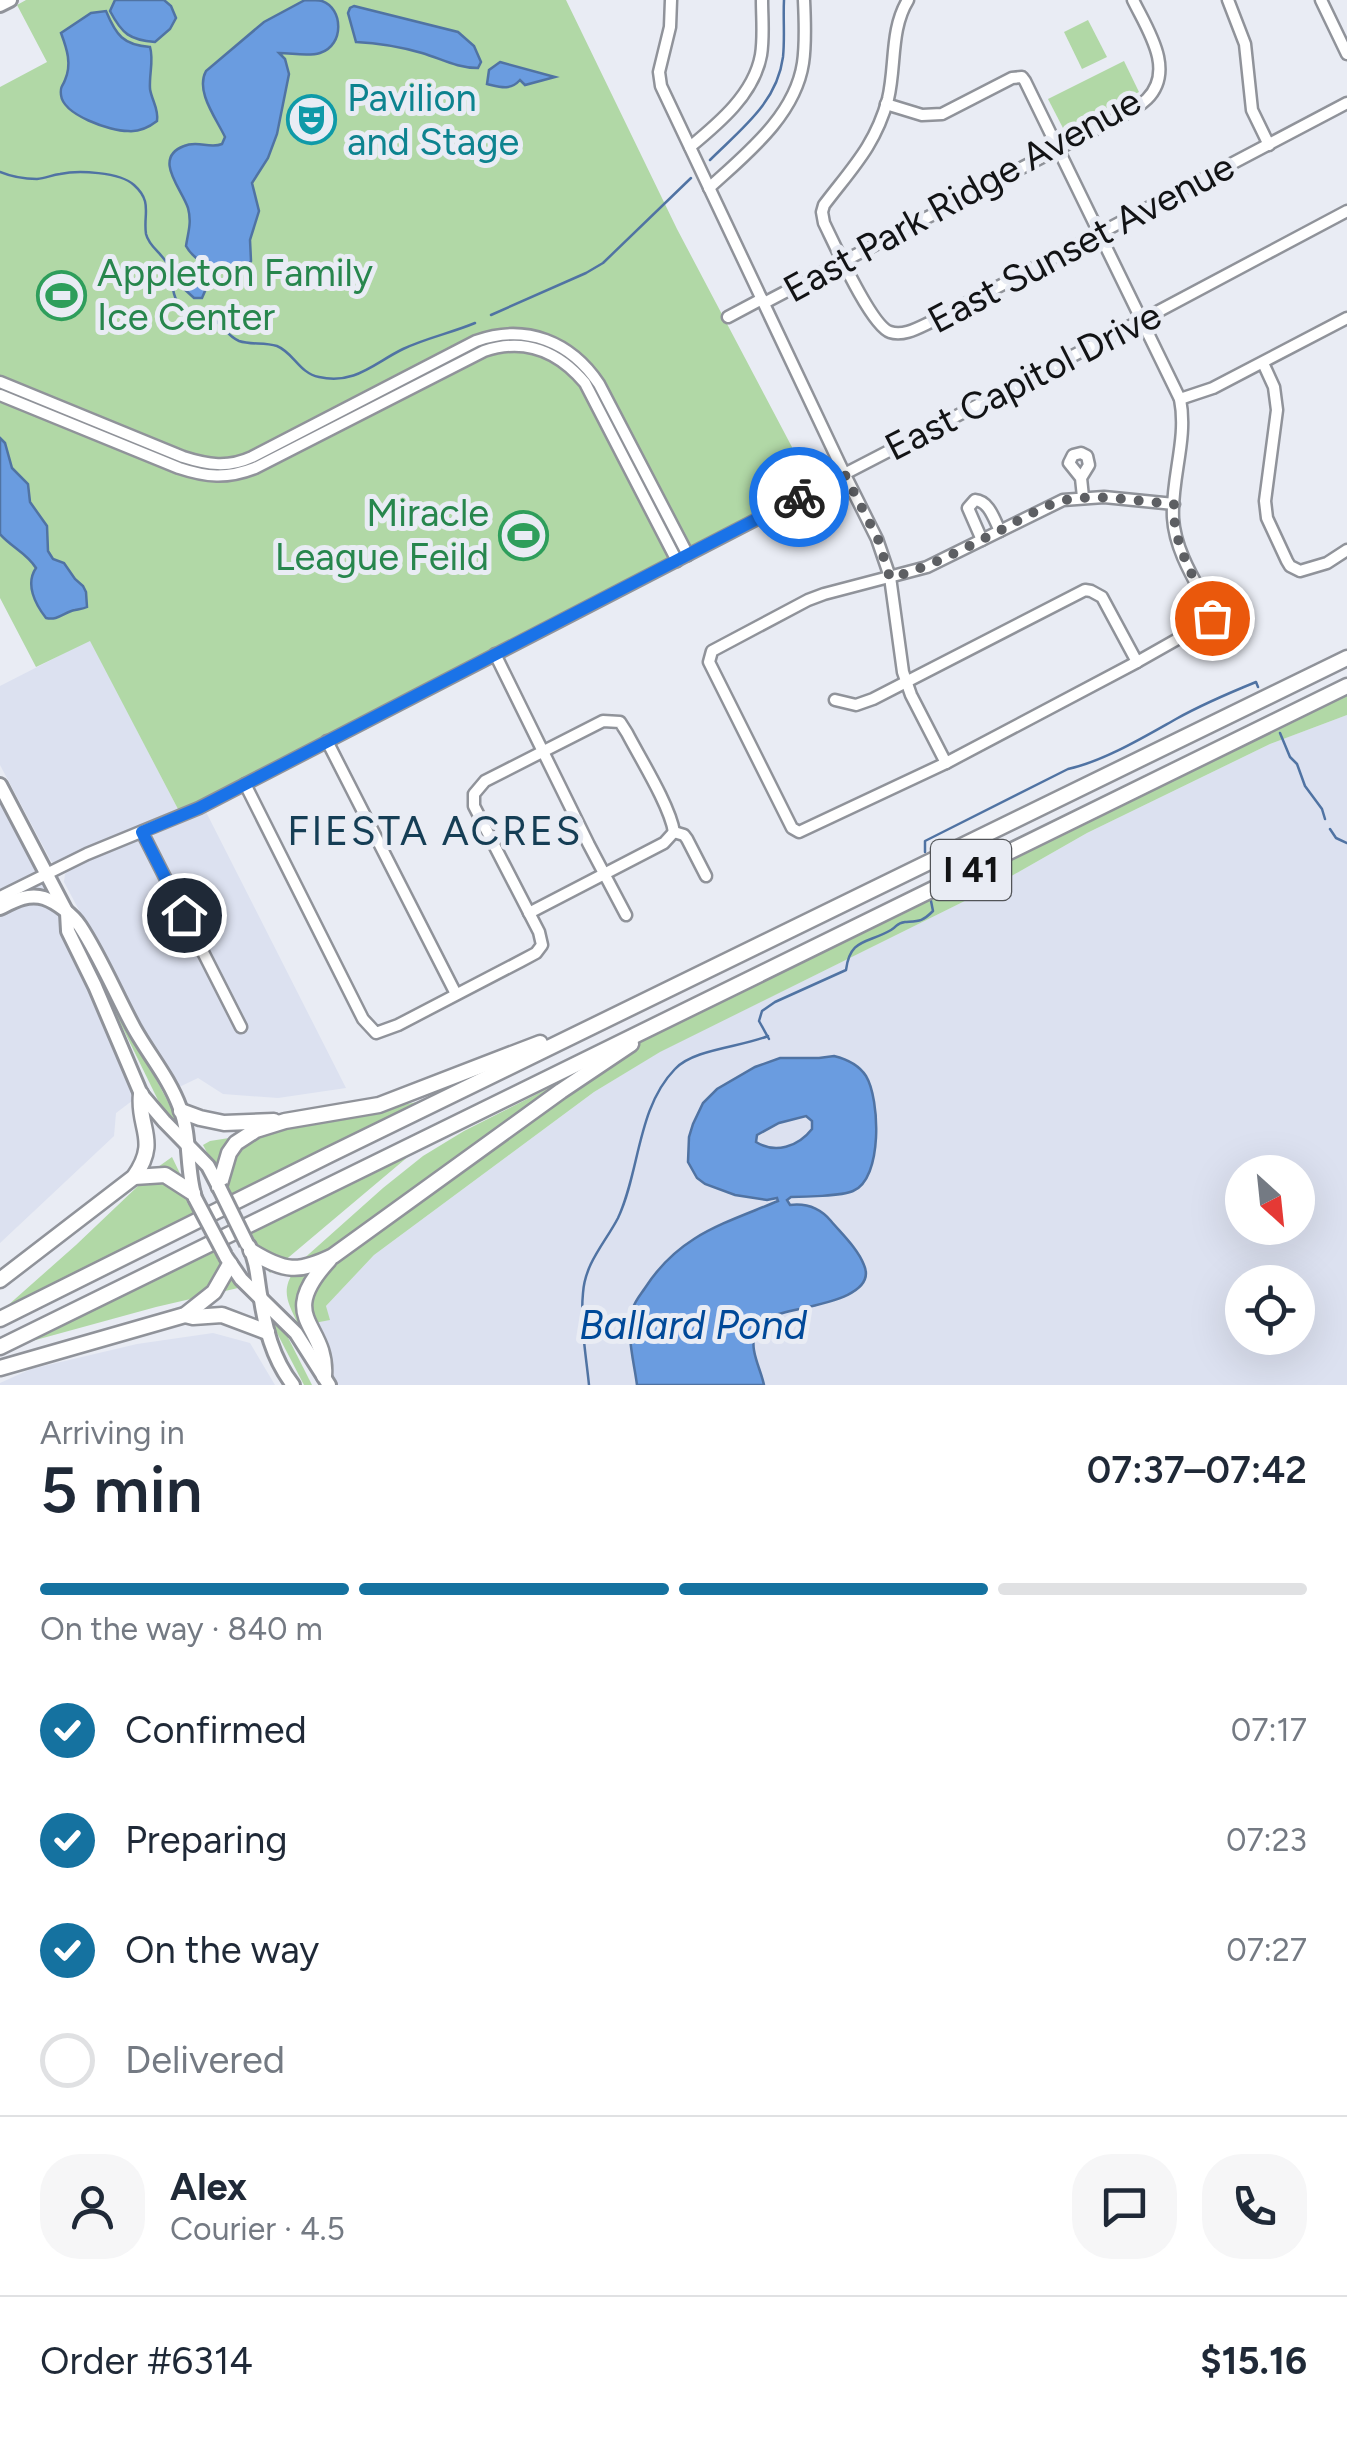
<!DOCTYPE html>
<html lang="en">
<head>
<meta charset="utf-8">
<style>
  body { margin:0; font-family:Figtree,sans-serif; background:#f6f6f7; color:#1f2937; height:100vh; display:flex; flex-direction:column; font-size:38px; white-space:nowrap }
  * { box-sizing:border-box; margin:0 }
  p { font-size:32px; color:#747a83 }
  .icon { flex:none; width:55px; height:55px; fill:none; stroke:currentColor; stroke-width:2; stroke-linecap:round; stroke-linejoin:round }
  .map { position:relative; height:1385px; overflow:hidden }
  .sheet { display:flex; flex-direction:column; background:#fff; flex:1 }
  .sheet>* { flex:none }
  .needle { width:65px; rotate:153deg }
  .fabs { position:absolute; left:1225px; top:1155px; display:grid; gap:20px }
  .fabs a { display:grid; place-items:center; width:90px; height:90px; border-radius:50%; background:#fff; box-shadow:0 10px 40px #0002; font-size:50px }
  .pin { position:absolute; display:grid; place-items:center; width:85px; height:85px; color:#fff; margin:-42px; border:5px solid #fff; border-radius:50%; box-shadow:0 2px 10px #0007 }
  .courier { position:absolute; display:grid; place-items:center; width:100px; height:100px; margin:-50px; border:8px solid #1a73e8; border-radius:50%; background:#fff; color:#222; box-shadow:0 2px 12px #0007 }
  .summary em { font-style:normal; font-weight:600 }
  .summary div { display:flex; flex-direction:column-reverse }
  .summary { display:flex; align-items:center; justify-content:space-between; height:170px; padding:0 40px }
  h1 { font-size:65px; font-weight:600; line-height:75px }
  .bar { display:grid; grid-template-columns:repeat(4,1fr); gap:15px 10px; align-content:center; height:120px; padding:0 40px }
  .bar i { height:12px; border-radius:8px; background:#e0e1e3 }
  .bar .on { background:#1572a0 }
  .bar p { grid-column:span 4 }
  .line { display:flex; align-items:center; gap:25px; padding:0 40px; border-top:2px solid #e0e1e3 }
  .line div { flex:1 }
  .round { display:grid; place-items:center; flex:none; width:105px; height:105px; border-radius:40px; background:#f6f6f7 }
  ol { padding:0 40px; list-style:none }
  li { display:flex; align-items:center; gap:30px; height:110px }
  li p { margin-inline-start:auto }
  li .icon { padding:10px; border-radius:50%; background:#1572a0; color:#fff; stroke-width:4 }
  li:last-child { color:#747a83 }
  li i { width:55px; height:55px; border:5px solid #e0e1e3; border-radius:50% }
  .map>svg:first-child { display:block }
</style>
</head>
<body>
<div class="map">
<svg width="1347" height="1385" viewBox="0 0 1347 1385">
  <rect width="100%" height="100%" fill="#e9ecf4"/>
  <g fill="#dce1f0" fill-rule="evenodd">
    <polygon points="90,640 179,811 101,842 55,864 51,861 0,765 0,686"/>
    <path d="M1347 715V1385H328L299 1326 329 1320 326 1306 374 1255 594 1092 659 1052 987 890 1087 833 1270 744ZM1242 1172H1298V1228H1242ZM1242 1282H1298V1338H1242Z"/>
    <polygon points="0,785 67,913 141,1094 116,1113 114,1136 0,1243"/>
    <polygon points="205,810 346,1088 278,1098 223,1094 198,1078 173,1090 100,955 87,925 64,882 65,874 83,861 116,847 140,840 192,941 201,937 152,838 155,833"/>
    <polygon points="213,1333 250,1343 275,1385 0,1385 0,1383 31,1369 137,1344"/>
  </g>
  <g fill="#b1d8a6">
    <polygon points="26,0 566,0 677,229 812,485 179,811 90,641 36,667 0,598 0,87 47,62 17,5"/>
    <polygon points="1088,20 1107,57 1082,69 1064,32"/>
    <polygon points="1124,61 1139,92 1064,130 1048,99"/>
    <path d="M1347 694V715L1270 744 1087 833 987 890 660 1052 594 1092 374 1255 326 1306 330 1320 299 1326C285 1297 280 1289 300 1262L383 1188 423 1156 464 1131 732 995Z"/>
    <polygon points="88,950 177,1119 181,1134 178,1141 85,951"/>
    <polygon points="426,1100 230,1196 203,1145 210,1141 311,1125"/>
    <polygon points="416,1150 270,1273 253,1246 255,1240 250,1230"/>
    <polygon points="172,1157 187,1188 187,1203 199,1212 6,1307 76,1245 158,1167"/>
    <polygon points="211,1249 238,1288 156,1307 32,1341"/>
    <polygon points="263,1288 312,1385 304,1385 265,1310"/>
  </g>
  <g fill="#6a9ce0" stroke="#5073a3" stroke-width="2.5" fill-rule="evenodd">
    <path d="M115 0H164L171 6 176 18 170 29 155 42C130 40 122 34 110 11Z"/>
    <path d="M305 0C309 0 318 0 322 1 343 8 345 45 320 53 308 57 292 53 279 53L285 59 289 74 277 134 268 158 252 183 259 211 250 240 251 261 242 272C224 275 195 263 186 246 188 232 192 223 188 208 182 189 152 158 184 146 197 140 210 149 222 144L225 137C216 118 195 91 206 71L264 22Z"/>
    <path d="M354 6 458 32 474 46 481 62 478 68C457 68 442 59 422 53 401 47 378 43 356 42L348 13 350 8Z"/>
    <path d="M106 11C116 35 123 45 150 47 154 60 149 74 150 89 152 101 159 109 157 121 148 128 139 132 128 131 110 131 63 115 61 95 60 86 62 88 65 80 72 64 67 49 61 33L91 13Z"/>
    <path d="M500 62 555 77 525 85 520 80C510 91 500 87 487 84L489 70Z"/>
    <polygon points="186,273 204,286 205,291 202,298 194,298 182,287 179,278 181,274"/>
    <path d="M0 438 5 443 12 468 28 484 30 502 47 526 48 551 53 559 64 563 75 579 83 586 86 592 87 607C83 609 79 609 75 610 64 612 58 621 46 618 35 604 25 584 36 568 27 553 11 547 0 534Z"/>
    <path d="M834 1056C846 1059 859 1065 866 1076 880 1099 883 1179 853 1191 842 1196 803 1197 791 1197L787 1200 790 1205C806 1203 820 1208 831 1221 842 1234 858 1249 864 1265 880 1302 792 1307 773 1316 767 1319 758 1327 756 1332 748 1348 761 1369 764 1385H637C634 1361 625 1331 633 1308 635 1301 641 1294 645 1288 679 1235 723 1224 778 1201L777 1198 767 1200 735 1195 705 1184 697 1178 688 1162 689 1137 693 1124 703 1103 717 1089 755 1067 780 1058H819ZM806 1116 812 1121V1129C798 1147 775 1154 756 1142L757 1135 779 1123Z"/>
  </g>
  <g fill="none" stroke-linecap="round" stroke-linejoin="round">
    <g stroke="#5073a3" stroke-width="2.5">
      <path d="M710 160C741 129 777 103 783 57 785 38 783 18 784 0"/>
      <path d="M0 172C12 177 25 179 37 179 46 178 52 175 60 174 78 170 120 172 134 185 153 202 143 214 146 234 149 247 162 253 168 265 174 276 170 290 177 301 185 316 204 310 216 321 224 328 229 337 239 341 251 345 264 342 277 346 294 353 299 373 319 377 355 385 374 363 403 349 426 338 451 333 475 323"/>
      <polyline points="491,315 586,273 603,263 691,178"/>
      <polyline points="1280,733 1290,757 1297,764 1305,786 1322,809 1325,819"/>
      <polyline points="1330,829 1336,838 1347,843"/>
      <path d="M925 852V841L1068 769C1104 761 1144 737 1176 719 1201 705 1229 693 1256 682L1258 687"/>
      <path d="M769 1039 759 1021 762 1011 775 1002 846 970C850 938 867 944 891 930 898 926 896 923 905 922 919 921 922 922 933 911L931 901"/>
      <path d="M589 1385C586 1355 580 1323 583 1293 585 1263 605 1243 618 1218 640 1171 637 1108 675 1069 693 1049 742 1047 768 1036"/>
    </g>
    <defs>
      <g id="minor">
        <polyline points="671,0 670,27 659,72 661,86 844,473 877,539 890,577 903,672 911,695 946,763"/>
        <path d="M908 0C890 29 896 66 888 99 875 146 852 168 824 205L822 212 824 223C834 243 871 326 890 332 905 337 921 326 935 320L1347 103"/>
        <polyline points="1228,0 1245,44 1252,110 1269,145"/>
        <polyline points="1321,0 1347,54"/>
        <path d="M886 104 922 115 942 114 1012 78 1022 77 1025 81 1180 399C1188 439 1171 478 1173 518 1175 552 1197 584 1212 613L1213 619 1137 662 946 763 799 832 792 828 709 662 712 651 808 600 824 594 927 567 1063 500 1104 497 1174 504"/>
        <path d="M690 147C719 123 754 94 761 55 764 37 762 18 762 0"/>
        <path d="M709 188C746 154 795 116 803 63 806 43 805 21 804 0"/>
        <path d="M764 303 1111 121C1123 115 1137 109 1147 99 1176 70 1147 29 1133 0"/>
        <polyline points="728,317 762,299"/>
        <polyline points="1263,363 1274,387 1277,410 1265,501 1267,518 1287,561 1290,566 1300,571 1327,563 1347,550"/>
        <path d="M0 382 183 457C208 465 228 468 252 457L476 341C526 323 571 342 599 384L688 555"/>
        <path d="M0 395 179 468C206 477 227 479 255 468L484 351C525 337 559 352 585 383L677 561"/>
        <polyline points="1180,399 1213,388 1347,318"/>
        <polyline points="1081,478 1089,465 1087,456 1081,453 1073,455 1069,463 1081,478 1083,497"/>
        <path d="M982 540 968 508 975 500C989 501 994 519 1000 531"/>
        <polyline points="495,654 589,845 626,915"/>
        <polyline points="835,700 856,705 873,699 1085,590 1091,591 1102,597 1137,662"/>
        <polyline points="327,741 456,994"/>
        <path d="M245 784 363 1019 376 1033 398 1025 521 961 536 953 542 945 539 932 474 806V794L485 781 603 721 620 722 627 733C640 758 670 806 674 832"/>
        <polyline points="142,832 241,1027"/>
        <polyline points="674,832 684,835 687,839 706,876"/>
        <polyline points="0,897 87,854 199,808 1142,320 1347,211"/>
        <polyline points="529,913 664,843 674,832"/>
      </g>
      <g id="major">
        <polyline points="0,5 10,0"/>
        <polyline points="0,785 67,913 68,931 95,986 141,1094 164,1121 208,1166 219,1187"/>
        <path d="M0 908C14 901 28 893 44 898 56 902 73 915 80 926 101 958 116 995 134 1028 149 1055 169 1078 180 1108 191 1137 186 1169 195 1198"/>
        <path d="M249 1246C257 1262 257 1277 260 1294 265 1327 272 1358 293 1385"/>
        <polyline points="226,1257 241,1279 296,1333 329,1385"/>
      </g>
      <g id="highway">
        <polyline points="181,1111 200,1118 224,1123 274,1121"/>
        <polyline points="134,1177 165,1175 193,1193"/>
        <polyline points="219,1187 229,1153 236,1143 256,1130 285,1121 379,1105 540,1043"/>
        <path d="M251 1251C285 1272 298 1273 333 1256L561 1091 631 1044"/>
        <path d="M0 1280 134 1177C160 1140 137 1128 141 1094"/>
        <polyline points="185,1315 193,1317 222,1315 267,1332"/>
        <polyline points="0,1319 329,1155 1347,658"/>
        <polyline points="0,1347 1347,686"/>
        <polyline points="0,1368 185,1315 214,1292 230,1264"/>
        <path d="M324 1376C328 1323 274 1320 329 1260"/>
      </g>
    </defs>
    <use href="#minor" stroke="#90939a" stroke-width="15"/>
    <use href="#major" stroke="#90939a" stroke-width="18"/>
    <use href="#highway" stroke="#90939a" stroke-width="19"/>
    <use href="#minor" stroke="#fff" stroke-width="10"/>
    <use href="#major" stroke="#fff" stroke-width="12"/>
    <use href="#highway" stroke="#fff" stroke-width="14"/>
    <defs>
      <g id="major-bridge">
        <polyline points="219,1187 247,1244"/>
        <polyline points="195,1198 225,1255"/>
      </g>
    </defs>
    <use href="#major-bridge" stroke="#90939a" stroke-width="18" stroke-linecap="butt"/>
    <use href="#major-bridge" stroke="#fff" stroke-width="12"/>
  </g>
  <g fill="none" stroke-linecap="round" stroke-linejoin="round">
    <path stroke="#5d5f63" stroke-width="10" stroke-dasharray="0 18" d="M799 497 844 473 878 539 890 578C931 567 965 548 1003 529 1023 518 1044 505 1066 500 1102 493 1138 502 1174 504 1172 545 1195 579 1212 614V618"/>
    <polyline stroke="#1a73e8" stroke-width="12" points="184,915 142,832 199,808 799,497"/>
  </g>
  <defs>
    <symbol id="theatre-ring" viewBox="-11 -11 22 22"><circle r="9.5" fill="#e9ecf4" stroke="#0f9aa8" stroke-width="1.5"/><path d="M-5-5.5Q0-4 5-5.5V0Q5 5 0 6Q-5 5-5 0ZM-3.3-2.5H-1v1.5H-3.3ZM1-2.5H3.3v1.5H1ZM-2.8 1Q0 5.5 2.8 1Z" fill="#0f9aa8"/></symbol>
    <symbol id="stadium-ring" viewBox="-11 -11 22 22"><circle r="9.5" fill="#e9ecf4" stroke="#2e9e5b" stroke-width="1.5"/><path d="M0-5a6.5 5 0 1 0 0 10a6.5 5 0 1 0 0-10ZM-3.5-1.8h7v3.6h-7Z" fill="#2e9e5b"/></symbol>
  </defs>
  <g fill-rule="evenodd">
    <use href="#theatre-ring" x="284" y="92" width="55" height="55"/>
    <use href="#stadium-ring" x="34" y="268" width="55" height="55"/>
    <use href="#stadium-ring" x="496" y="508" width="55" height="55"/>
  </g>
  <g text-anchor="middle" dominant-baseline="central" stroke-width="10" stroke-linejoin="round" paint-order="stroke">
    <rect fill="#e9ecf4" stroke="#525458" stroke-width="2.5" x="931" y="840" width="80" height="60" rx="8"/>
    <g font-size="35" font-weight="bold" fill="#121315">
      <text x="971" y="870">I 41</text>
    </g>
    <g font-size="38" fill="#0d838f" stroke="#e9ecf4" text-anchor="start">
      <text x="347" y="98">Pavilion<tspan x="347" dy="44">and Stage</tspan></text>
    </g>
    <g font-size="38" fill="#121315" stroke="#e9ecf4">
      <text transform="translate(962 195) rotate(-29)">East Park Ridge Avenue</text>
      <text transform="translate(1081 243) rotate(-28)">East Sunset Avenue</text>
      <text transform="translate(1023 381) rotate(-27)">East Capitol Drive</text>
    </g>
    <g font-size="38" fill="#27864d" stroke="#e9ecf4" text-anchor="start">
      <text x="97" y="273">Appleton Family<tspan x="97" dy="44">Ice Center</tspan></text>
      <text x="489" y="513" text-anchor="end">Miracle<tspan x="489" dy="44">League Feild</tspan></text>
    </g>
    <g font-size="40" letter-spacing="2.5" fill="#153e55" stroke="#e9ecf4">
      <text x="435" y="831">FIESTA ACRES</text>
    </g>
    <g font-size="40" font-style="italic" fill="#004999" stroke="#e9ecf4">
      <text x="693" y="1325">Ballard Pond</text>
    </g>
  </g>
</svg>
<div class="fabs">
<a><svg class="needle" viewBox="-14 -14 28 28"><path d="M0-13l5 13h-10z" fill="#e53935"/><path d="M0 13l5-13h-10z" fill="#747a83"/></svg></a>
<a><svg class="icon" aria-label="locate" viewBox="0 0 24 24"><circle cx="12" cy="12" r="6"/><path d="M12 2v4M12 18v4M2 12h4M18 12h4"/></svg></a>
</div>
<div class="pin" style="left:1212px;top:618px;background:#ea580c"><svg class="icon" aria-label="bag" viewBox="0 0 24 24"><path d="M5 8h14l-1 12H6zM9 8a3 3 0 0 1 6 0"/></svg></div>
<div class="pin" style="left:184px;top:915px;background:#1f2937"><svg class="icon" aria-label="home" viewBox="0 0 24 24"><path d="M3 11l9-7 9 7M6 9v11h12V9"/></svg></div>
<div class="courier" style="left:799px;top:497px"><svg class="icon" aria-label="bike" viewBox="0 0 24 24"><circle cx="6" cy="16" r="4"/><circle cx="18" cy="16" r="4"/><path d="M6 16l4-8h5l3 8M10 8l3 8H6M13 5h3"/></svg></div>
</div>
<section class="sheet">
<div class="summary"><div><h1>5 min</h1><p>Arriving in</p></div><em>07:37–07:42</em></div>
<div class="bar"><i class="on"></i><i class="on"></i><i class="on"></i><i></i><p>On the way · 840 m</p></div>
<ol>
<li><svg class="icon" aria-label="check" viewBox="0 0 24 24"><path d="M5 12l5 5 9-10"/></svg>Confirmed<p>07:17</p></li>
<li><svg class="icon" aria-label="check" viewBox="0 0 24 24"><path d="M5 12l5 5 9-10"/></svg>Preparing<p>07:23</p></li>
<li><svg class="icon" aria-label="check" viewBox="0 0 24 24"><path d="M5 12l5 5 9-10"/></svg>On the way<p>07:27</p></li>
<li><i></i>Delivered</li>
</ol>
<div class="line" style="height:180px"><a class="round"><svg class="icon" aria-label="person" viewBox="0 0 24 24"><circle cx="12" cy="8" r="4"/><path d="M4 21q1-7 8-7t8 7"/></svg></a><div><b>Alex</b><p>Courier · 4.5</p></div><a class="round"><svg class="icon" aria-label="chat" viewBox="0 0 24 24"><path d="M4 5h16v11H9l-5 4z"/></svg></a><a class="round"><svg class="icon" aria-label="phone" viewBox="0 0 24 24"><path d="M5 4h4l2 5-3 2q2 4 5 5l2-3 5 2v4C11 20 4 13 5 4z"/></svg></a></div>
<div class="line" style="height:130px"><div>Order #6314</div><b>$15.16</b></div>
</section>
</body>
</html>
